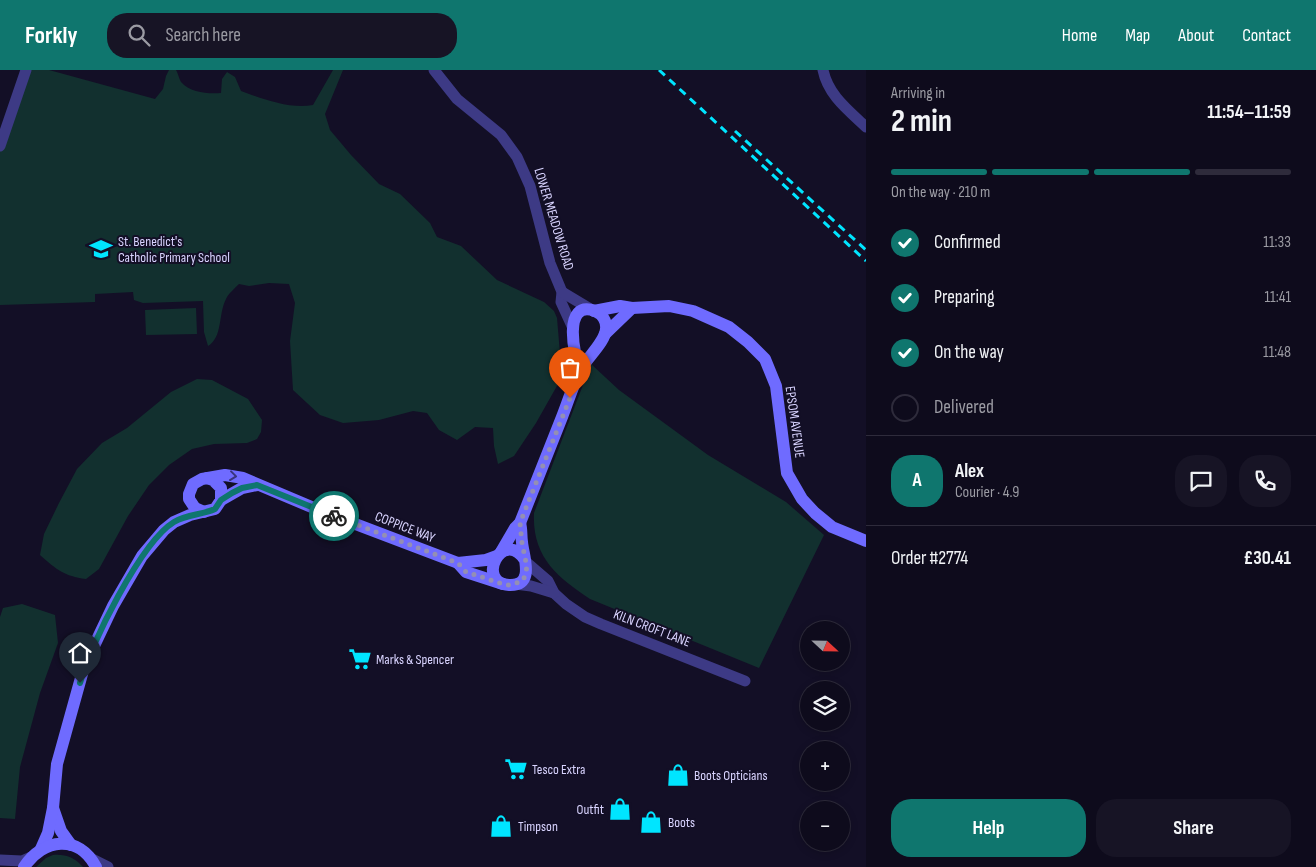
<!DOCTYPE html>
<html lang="en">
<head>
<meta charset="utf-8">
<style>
  body { margin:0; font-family:"Sofia Sans Condensed",sans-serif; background:#171425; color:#f1f3f6; height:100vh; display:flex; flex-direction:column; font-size:19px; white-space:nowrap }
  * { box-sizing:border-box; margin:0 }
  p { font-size:16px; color:#9b9ba3 }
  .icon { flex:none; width:28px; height:28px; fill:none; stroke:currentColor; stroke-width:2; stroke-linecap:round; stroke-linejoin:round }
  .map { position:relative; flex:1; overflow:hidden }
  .drawer { display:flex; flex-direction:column; background:#0e0b1c; width:450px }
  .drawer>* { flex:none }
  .needle { width:32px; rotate:112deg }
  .fabs { position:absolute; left:800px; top:551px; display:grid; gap:10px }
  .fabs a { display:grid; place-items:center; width:50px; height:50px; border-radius:50%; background:#0e0b1c; box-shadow:0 2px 8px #0003,0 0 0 1px #2e2b3b; font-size:25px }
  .pin { position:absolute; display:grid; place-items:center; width:42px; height:42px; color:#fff; margin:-51px -21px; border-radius:50% 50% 50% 0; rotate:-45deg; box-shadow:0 0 5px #0007 }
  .pin .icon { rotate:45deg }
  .courier { position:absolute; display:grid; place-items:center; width:50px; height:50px; margin:-25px; border:4px solid #0f766e; border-radius:50%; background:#fff; color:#222; box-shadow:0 1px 6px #0007 }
  .headline em { font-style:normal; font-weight:700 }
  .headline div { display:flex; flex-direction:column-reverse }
  .headline { display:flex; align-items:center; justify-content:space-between; height:85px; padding:0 25px }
  h1 { font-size:32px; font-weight:700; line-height:38px }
  .bar { display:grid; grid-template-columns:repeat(4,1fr); gap:8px 5px; align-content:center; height:60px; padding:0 25px }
  .bar i { height:6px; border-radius:4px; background:#2e2b3b }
  .bar .active { background:#0f766e }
  .bar p { grid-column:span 4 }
  .line { display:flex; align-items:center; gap:12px; padding:0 25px; border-top:1px solid #2e2b3b }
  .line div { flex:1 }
  .round { display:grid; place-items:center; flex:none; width:52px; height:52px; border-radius:20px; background:#171425 }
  ol { padding:0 25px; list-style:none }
  li { display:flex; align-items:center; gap:15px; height:55px }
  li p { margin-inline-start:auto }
  li .icon { padding:5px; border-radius:50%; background:#0f766e; color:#fff; stroke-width:4 }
  li:last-child { color:#9b9ba3 }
  li i { width:28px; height:28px; border:2px solid #2e2b3b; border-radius:50% }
  .button { display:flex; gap:10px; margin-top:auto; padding:10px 25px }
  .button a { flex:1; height:58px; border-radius:20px; background:#0f766e; color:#fff; font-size:20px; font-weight:700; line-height:58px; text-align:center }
  .button a+a { background:#171425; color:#f1f3f6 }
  header { display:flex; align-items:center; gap:30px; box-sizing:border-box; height:70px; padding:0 25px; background:#0f766e; color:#fff }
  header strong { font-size:24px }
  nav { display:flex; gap:28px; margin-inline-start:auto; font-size:18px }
  .search { width:350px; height:45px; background:#171425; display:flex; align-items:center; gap:12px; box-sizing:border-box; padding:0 18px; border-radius:20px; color:#9b9ba3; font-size:19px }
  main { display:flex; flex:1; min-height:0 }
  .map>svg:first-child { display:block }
</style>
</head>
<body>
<header>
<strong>Forkly</strong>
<div class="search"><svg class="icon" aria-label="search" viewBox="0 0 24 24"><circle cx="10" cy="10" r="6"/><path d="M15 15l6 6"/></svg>Search here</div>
<nav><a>Home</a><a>Map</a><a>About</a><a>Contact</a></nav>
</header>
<main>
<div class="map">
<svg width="866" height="797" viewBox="0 0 866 797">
  <rect width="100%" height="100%" fill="#130f26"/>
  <g fill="#12302f">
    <path d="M26 0H49L155 29 163 19 166 6 169 0H176C178 3 179 9 181 12 190 23 209 24 221 23L222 9 227 2 235 7 241 21C263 29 289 39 313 35L333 0H343L325 44 330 60 351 85 379 114 400 124 430 153 437 167 461 176 497 210 544 232 554 241 557 248 562 307 536 353 514 386 498 394 494 376 493 358 475 357 457 370 439 360 427 343 413 341 379 350 343 353 320 345 293 320 290 271 295 233 289 214 269 213 249 216 239 214C235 218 228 224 226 229 218 244 223 267 208 276L204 262 203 231 143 233 134 230 133 222 95 224V232L0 235V76Z"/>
    <polygon points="196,238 197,264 146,265 145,240"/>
    <path d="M591 294 619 320 708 385 786 432 824 465 759 598 590 529C557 507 532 487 534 443Z"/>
    <path d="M197 309 212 310 248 329 262 350 261 362 257 369 247 373 214 374 192 379 169 395 149 415 128 446 99 499 86 509C64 506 57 500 40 485L44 464 59 433 77 399 102 373 127 358 171 322Z"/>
    <polygon points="22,534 55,545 58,573 40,623 20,697 15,749 0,748 0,547 3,538"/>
    <path d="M53 785C65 784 74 787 83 797H36L46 788Z"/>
  </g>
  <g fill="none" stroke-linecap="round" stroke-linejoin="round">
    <g stroke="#3d3a85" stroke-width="11">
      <polyline points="434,0 457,29 501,65 517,87 530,116 550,193 562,222 561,232 572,256"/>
      <path d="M823 0C828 25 848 40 866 57"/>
      <polyline points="0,76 26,0"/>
      <polyline points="562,222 592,240"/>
      <polyline points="526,492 548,511 554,523 566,534 585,547 601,554 745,611"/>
      <polyline points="515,514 531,516 554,523"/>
      <polyline points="92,789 108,797"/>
      <polyline points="0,790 22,791 31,787"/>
    </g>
    <g stroke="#6f6bff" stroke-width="12">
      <polyline points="594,241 620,236 632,238 669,236 693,241 729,257 748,272 765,289 776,316 787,403 802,429 815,443 832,457 866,471"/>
      <polyline points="605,264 632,238"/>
      <polyline points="221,430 242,418 257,415"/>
      <polyline points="204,442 195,438 189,429 189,424 193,414 202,409 225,405 243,408 321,441 458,493 486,490 497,486"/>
      <path d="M520 453C522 460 521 466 522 472 523 486 536 516 509 515 475 513 502 457 525 490"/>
      <path d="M501 482 515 458 520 453C534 418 548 382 562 347 568 332 573 315 580 301 586 288 605 273 606 259 607 251 602 244 595 241 562 229 574 286 580 300"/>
      <polyline points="458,493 466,502 503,514"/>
      <polyline points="53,738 61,761 71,775"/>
      <polyline points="41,779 48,763 53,738 57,694 84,597 113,536 142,486 164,460 174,452 190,445 215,439 221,430 221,418 213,410 207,408"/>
      <path d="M24 797C43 768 79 764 96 797"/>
    </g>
    <g stroke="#00e5ff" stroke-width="3" stroke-dasharray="8 6" stroke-linecap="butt">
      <polyline points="659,0 866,191"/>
      <polyline points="735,61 866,180"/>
    </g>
  </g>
  <defs><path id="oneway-chevron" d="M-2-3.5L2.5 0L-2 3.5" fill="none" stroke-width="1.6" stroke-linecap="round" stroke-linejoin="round" transform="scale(1.25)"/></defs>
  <use stroke="#38347d" href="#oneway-chevron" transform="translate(233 406) rotate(7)"/>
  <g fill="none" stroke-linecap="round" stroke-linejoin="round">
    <polyline stroke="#948fb3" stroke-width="5" stroke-dasharray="0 9" points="334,446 458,493 466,502 503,514 509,515 520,512 524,508 527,497 522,473 520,453 570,328"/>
    <path stroke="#0f766e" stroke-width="6" d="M80 613C90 575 141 472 174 452 187 444 202 445 215 439L221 430 232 423 242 418 257 415 334 446"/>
  </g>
  <defs>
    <symbol id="school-bare" viewBox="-9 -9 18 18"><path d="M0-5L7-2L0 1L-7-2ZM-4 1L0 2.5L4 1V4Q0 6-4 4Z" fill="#00e5ff" stroke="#130f26" stroke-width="2.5" paint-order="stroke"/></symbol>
    <symbol id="supermarket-bare" viewBox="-9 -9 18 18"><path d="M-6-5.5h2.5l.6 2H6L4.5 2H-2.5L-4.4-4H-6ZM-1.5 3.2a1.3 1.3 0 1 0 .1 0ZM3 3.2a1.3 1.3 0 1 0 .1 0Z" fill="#00e5ff" stroke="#130f26" stroke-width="2.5" paint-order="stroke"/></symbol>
    <symbol id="shop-bare" viewBox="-9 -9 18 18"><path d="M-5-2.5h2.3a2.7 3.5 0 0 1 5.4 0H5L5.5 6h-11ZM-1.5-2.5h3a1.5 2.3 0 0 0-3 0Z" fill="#00e5ff" stroke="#130f26" stroke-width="2.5" paint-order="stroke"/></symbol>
  </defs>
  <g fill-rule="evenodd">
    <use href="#school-bare" x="85" y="163" width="32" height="32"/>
    <use href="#supermarket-bare" x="344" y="573" width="32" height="32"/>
    <use href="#supermarket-bare" x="500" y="683" width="32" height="32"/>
    <use href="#shop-bare" x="662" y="689" width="32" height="32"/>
    <use href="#shop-bare" x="604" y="723" width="32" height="32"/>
    <use href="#shop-bare" x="635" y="736" width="32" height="32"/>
    <use href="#shop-bare" x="485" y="740" width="32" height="32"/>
  </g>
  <g text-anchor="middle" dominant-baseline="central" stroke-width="4" stroke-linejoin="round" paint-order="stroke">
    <g font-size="14" fill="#d9d4ff" stroke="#130f26">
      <text transform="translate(554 149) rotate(73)">LOWER MEADOW ROAD</text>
      <text transform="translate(795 352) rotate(82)">EPSOM AVENUE</text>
      <text transform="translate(405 457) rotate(21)">COPPICE WAY</text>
      <text transform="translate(652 558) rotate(21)">KILN CROFT LANE</text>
    </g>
    <g font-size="14" fill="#d9d4ff" stroke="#130f26" text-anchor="start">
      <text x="118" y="171">St. Benedict's<tspan x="118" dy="16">Catholic Primary School</tspan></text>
      <text x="376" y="589">Marks &amp; Spencer</text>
      <text x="532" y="699">Tesco Extra</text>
      <text x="694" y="705">Boots Opticians</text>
      <text x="604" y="739" text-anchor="end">Outfit</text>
      <text x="668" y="752">Boots</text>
      <text x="518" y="756">Timpson</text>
    </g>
  </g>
</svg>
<div class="fabs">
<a><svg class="needle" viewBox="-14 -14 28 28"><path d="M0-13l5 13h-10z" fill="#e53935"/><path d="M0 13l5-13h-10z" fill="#9b9ba3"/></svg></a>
<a><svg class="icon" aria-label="layers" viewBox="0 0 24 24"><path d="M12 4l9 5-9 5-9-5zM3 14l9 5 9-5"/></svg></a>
<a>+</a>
<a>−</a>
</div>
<div class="pin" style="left:570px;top:328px;background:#ea580c"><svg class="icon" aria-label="bag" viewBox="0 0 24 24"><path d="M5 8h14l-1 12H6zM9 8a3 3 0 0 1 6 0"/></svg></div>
<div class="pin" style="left:80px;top:613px;background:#1f2937"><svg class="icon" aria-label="home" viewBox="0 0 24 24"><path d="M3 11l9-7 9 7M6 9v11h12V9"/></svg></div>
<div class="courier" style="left:334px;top:446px"><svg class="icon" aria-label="bike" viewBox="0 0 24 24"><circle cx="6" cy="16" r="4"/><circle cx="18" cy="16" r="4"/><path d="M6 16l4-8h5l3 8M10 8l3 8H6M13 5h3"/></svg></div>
</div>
<section class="drawer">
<div class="headline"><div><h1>2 min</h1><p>Arriving in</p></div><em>11:54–11:59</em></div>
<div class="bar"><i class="active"></i><i class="active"></i><i class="active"></i><i></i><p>On the way · 210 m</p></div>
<ol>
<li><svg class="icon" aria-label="check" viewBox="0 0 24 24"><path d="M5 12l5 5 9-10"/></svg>Confirmed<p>11:33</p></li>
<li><svg class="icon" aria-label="check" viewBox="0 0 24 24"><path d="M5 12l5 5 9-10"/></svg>Preparing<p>11:41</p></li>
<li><svg class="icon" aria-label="check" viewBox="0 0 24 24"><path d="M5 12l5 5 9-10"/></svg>On the way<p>11:48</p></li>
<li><i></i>Delivered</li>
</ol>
<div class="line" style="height:90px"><b class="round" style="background:#0f766e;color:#fff">A</b><div><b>Alex</b><p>Courier · 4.9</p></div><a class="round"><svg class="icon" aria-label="chat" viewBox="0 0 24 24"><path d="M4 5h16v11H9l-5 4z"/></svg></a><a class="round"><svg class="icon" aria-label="phone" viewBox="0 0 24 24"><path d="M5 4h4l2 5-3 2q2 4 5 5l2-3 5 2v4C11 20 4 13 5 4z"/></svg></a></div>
<div class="line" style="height:65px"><div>Order #2774</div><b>£30.41</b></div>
<div class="button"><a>Help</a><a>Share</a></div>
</section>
</main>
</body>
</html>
